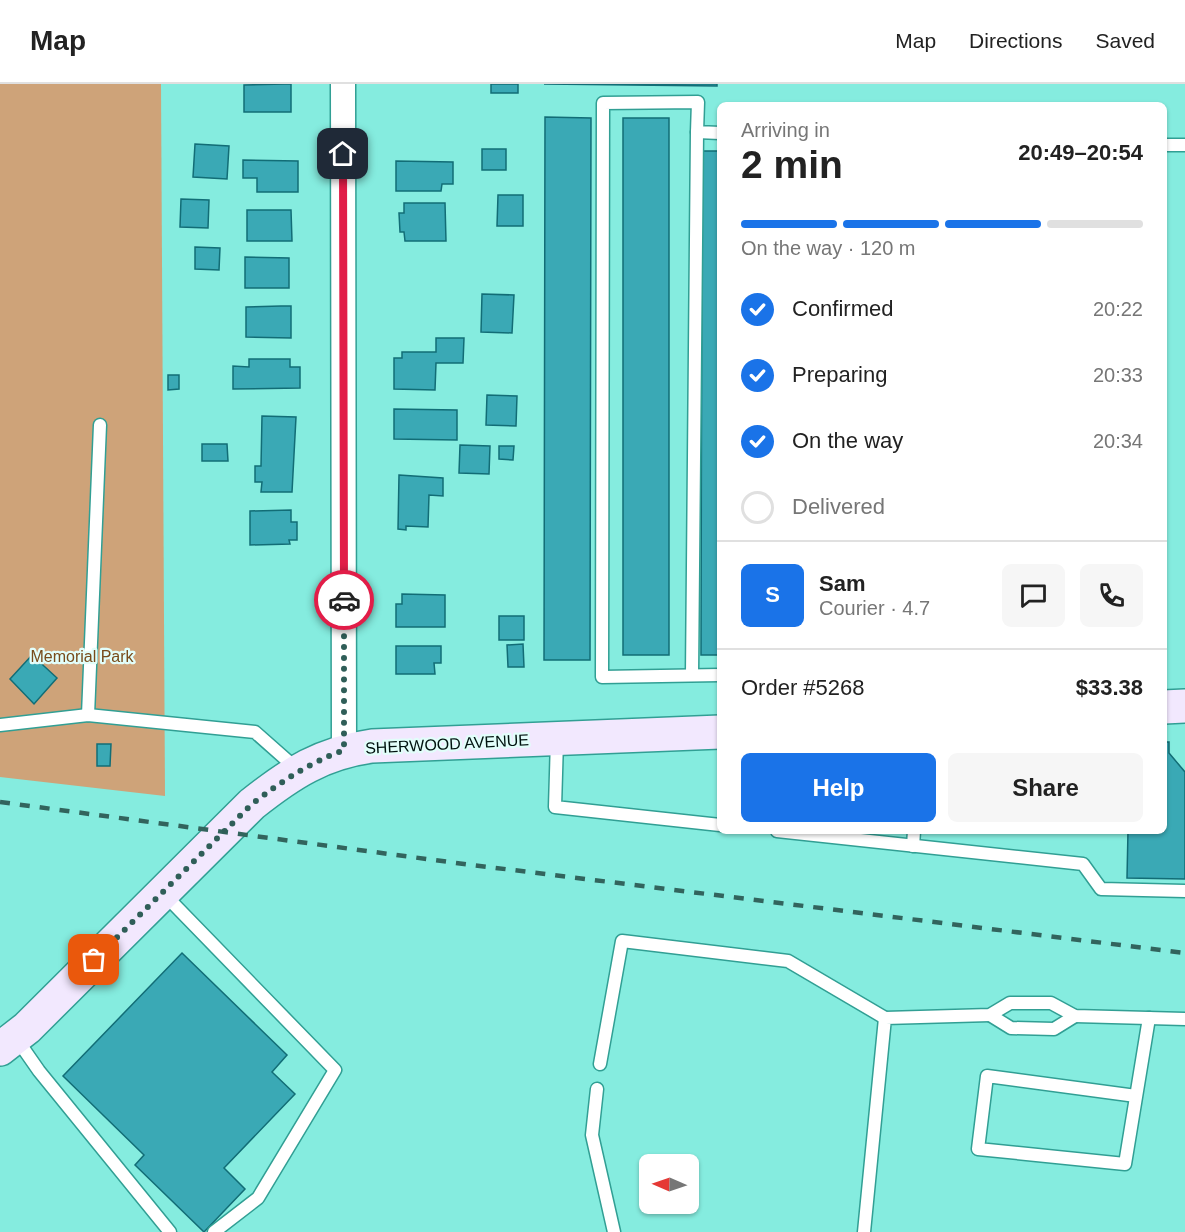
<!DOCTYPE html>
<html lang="en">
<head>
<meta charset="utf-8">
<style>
  body { margin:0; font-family:Arial,sans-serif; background:#f6f6f6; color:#222; height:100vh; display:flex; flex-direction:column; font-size:22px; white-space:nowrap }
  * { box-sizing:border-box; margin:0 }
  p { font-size:20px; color:#767676 }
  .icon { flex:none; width:33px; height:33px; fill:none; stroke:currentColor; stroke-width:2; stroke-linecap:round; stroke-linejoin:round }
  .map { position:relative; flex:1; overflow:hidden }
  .details { position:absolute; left:717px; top:18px; width:450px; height:732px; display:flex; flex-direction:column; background:#fff; border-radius:9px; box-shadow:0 2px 4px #0004 }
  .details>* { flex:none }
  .needle { width:39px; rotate:272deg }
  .tools { position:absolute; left:639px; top:1070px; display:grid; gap:12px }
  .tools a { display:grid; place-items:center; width:60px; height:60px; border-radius:9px; background:#fff; box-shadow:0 2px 4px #0004; font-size:30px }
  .pin { position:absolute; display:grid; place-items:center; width:51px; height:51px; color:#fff; margin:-26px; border-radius:12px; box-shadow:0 3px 9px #0006 }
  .courier { position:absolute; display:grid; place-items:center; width:60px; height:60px; margin:-30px; border:4px solid #e11d48; border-radius:50%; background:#fff; color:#222; box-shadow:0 2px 8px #0007 }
  .headline em { font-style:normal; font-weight:800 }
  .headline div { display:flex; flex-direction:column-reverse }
  .headline { display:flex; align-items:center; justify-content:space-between; height:102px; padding:0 24px }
  h1 { font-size:39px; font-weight:800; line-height:45px }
  .bar { display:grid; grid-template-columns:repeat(4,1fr); gap:9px 6px; align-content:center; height:72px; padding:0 24px }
  .bar i { height:8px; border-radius:4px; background:#e0e0e0 }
  .bar .current { background:#1a73e8 }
  .bar p { grid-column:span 4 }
  .line { display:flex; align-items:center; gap:15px; padding:0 24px; border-top:2px solid #e0e0e0 }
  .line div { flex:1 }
  .round { display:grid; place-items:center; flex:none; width:63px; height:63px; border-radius:9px; background:#f6f6f6 }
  ol { padding:0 24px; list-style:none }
  li { display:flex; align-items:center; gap:18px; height:66px }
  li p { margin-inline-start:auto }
  li .icon { padding:6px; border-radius:50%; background:#1a73e8; color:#fff; stroke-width:4 }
  li:last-child { color:#767676 }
  li i { width:33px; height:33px; border:3px solid #e0e0e0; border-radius:50% }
  .button { display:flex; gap:12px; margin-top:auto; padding:12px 24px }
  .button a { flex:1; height:69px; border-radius:9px; background:#1a73e8; color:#fff; font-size:24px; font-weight:800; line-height:69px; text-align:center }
  .button a+a { background:#f6f6f6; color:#222 }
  header { display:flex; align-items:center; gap:36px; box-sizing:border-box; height:84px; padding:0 30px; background:#fff; border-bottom:2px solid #e0e0e0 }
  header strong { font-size:28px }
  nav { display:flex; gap:33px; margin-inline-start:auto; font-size:21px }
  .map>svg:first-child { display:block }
</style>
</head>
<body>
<header>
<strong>Map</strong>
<nav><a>Map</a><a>Directions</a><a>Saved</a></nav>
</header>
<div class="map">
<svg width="1185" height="1148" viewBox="0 0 1185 1148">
  <rect width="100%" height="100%" fill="#85ecdf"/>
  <polygon fill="#cea379" points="0,0 161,0 165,712 0,693"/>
  <g fill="#3aa9b5" stroke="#126d76" stroke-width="1.5">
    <polygon points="284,0 291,0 291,28 244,28 244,1"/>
    <rect x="491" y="0" width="27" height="9"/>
    <polygon points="544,0 717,0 717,2"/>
    <polygon points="545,33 591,34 590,576 544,576"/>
    <rect x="623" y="34" width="46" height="537"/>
    <polygon points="195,60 229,62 227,95 193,93"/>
    <rect x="482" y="65" width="24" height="21"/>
    <polygon points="702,67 720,67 720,571 701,571"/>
    <polygon points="243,76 298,77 298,108 257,108 257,94 243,94"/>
    <polygon points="396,77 453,78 453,100 442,100 441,107 396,107"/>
    <polygon points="498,111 523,111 523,142 497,142"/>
    <polygon points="181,115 209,116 208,144 180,143"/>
    <polygon points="404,119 445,119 446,157 405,157 404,148 400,148 399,129 404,129"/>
    <polygon points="247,126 291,126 292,157 247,157"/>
    <polygon points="195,163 220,164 219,186 195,185"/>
    <polygon points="245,173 289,174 289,204 245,204"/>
    <polygon points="482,210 514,211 512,249 481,248"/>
    <polygon points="281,222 291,222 291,254 246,253 246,223"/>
    <rect x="1164" y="247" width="1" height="215"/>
    <polygon points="436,254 464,254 463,279 436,279 435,306 394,305 394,274 402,274 402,268 436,268"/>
    <polygon points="249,275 290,275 290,283 300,283 300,304 233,305 233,282 249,283"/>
    <polygon points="168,291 179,291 179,305 168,306"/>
    <polygon points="487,311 517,312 516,342 486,341"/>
    <polygon points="394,325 457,326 457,356 394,355"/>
    <polygon points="262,332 296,333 292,408 261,408 262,398 255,398 255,382 261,382"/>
    <polygon points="202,360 227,360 228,377 202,377"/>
    <polygon points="460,361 490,362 489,390 459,389"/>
    <polygon points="499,362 514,362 513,376 499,375"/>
    <polygon points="399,391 443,394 443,412 429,411 428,443 406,442 406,446 398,445"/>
    <polygon points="291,426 291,438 297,438 297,456 289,456 290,460 250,461 250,427"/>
    <polygon points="402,510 445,511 445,543 396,543 396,520 402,520"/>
    <rect x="499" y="532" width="25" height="24"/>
    <polygon points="523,560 524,583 508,583 507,561"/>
    <polygon points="396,562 441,562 441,579 434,579 435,590 396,590"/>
    <polygon points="32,571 57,594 34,620 10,595"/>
    <polygon points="1164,658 1169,658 1169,669 1185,688 1185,795 1127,794 1128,747 1164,747"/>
    <polygon points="97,660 111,660 110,682 97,682"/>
    <polygon points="182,869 287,971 272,988 295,1010 224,1084 245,1105 204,1148 135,1081 144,1071 63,992"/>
  </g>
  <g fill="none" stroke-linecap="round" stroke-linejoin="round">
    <defs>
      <g id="lane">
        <polyline points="720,49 697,48 698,18 603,19 602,593 720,591"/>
        <polyline points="1164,61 1185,61"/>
        <polyline points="692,591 697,48"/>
        <polyline points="88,631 100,341"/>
        <polyline points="0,641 88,631 255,648 298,686"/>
        <polyline points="557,656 555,723 720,741"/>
        <polyline points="777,747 1083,780 1101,805 1185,807"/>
        <polyline points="913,762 914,747"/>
        <polyline points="163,809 335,986 258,1114 214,1148"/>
        <polyline points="990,931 1011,944 1054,945 1075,932"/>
        <polyline points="16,954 39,987 170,1148"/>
        <polyline points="600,980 622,857 788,877 885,934"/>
        <polyline points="597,1005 592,1051 614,1148"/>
        <polyline points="1136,1012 987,992 978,1065 1125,1080 1149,934"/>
        <polyline points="864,1148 885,934 990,931 1010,919 1051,919 1075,932 1185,935"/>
      </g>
      <polyline id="street" points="343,0 344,666"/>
      <g id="secondary">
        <polyline points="1164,623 1185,622"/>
        <path d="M0 965 27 944 252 720C291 689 322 669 372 662L720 648"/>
      </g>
    </defs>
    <use href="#lane" stroke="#319f94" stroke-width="15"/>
    <use href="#street" stroke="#319f94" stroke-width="27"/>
    <use href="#secondary" stroke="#319f94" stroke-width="36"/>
    <use href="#lane" stroke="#fff" stroke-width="12"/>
    <use href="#street" stroke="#fff" stroke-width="24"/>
    <use href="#secondary" stroke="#f2e8fe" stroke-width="33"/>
    <polyline stroke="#32645d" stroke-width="4.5" stroke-dasharray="10 10" stroke-linecap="butt" points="0,718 464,780 1185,869"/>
  </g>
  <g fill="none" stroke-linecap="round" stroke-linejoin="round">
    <path stroke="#2f5e58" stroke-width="6" stroke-dasharray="0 10.8" d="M94 876 252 720C282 697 309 679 344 666V516"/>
    <polyline stroke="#e11d48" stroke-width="8" points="343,70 344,516"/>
  </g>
  <g text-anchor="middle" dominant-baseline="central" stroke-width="4.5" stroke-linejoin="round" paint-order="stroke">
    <g font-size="16" fill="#774b1a" stroke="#e2fefa">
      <text x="82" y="572">Memorial Park</text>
    </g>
    <g font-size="16" fill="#00120f" stroke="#e2fefa">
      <text transform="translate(447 660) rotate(-3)">SHERWOOD AVENUE</text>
    </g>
  </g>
</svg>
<div class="tools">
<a><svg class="needle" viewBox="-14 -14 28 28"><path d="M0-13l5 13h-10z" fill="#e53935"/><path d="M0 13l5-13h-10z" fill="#767676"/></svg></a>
</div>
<div class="pin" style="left:94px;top:876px;background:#ea580c"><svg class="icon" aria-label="bag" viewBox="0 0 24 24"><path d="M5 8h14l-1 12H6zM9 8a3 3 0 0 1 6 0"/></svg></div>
<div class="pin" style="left:343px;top:70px;background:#1f2937"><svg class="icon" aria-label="home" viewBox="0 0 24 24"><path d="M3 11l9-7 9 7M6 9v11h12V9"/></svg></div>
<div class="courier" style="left:344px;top:516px"><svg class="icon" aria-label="car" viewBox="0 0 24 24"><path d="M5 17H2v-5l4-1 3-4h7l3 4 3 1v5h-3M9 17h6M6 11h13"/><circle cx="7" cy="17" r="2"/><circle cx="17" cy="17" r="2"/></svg></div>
<section class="details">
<div class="headline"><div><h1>2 min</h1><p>Arriving in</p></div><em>20:49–20:54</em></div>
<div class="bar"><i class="current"></i><i class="current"></i><i class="current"></i><i></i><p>On the way · 120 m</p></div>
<ol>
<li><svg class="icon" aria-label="check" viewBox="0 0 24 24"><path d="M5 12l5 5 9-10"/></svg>Confirmed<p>20:22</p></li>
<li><svg class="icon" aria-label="check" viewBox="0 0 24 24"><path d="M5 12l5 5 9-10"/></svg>Preparing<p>20:33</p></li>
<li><svg class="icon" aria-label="check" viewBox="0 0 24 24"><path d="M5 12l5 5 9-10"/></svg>On the way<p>20:34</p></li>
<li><i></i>Delivered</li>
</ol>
<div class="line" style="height:108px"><b class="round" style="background:#1a73e8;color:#fff">S</b><div><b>Sam</b><p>Courier · 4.7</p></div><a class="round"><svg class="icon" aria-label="chat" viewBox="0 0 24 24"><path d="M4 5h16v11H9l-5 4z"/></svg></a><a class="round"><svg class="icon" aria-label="phone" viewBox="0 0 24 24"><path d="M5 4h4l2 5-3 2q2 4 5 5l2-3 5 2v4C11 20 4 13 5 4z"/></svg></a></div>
<div class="line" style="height:78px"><div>Order #5268</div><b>$33.38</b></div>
<div class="button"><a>Help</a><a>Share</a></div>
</section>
</div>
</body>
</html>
